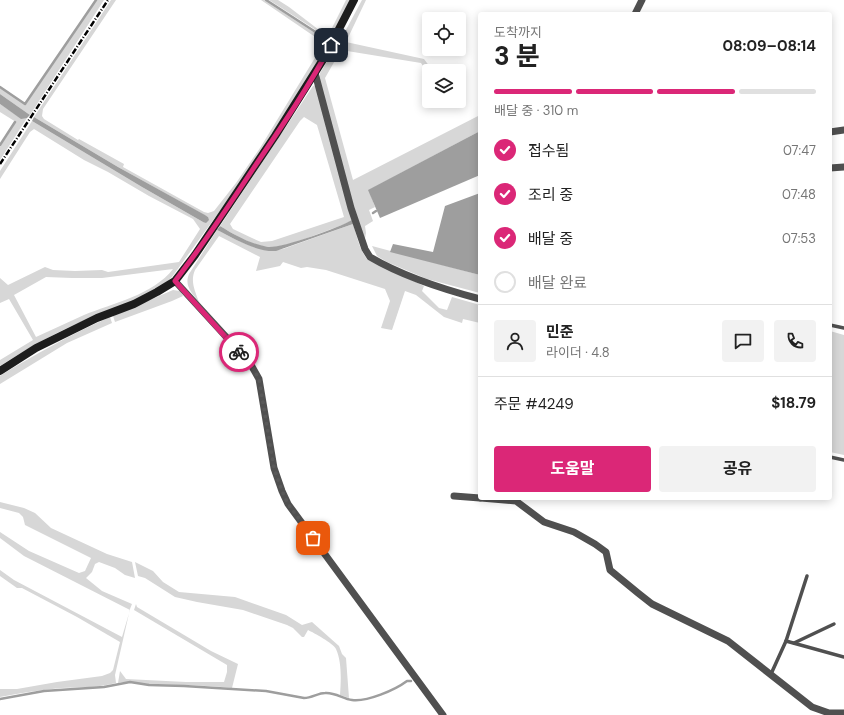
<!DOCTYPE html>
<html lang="ko">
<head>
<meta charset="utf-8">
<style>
  body { margin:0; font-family:"DM Sans","Noto Sans KR",sans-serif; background:#f2f2f2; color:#222; height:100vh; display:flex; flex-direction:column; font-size:15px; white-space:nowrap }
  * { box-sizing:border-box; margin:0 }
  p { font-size:13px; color:#767676 }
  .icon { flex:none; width:22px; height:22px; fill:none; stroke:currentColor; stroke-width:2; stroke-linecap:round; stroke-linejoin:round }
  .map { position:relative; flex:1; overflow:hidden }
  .sheet { position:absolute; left:478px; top:12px; width:354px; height:488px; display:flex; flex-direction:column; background:#fff; border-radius:4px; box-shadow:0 2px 10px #0003 }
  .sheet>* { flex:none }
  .controls { position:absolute; left:422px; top:12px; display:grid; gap:8px }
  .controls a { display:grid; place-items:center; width:44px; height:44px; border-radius:4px; background:#fff; box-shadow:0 2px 10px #0003; font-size:20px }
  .pin { position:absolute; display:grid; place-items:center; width:34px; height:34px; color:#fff; margin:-17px; border-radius:8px; box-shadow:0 2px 6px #0006 }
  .courier { position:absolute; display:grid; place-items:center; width:40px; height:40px; margin:-20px; border:3px solid #db2777; border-radius:50%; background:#fff; color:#222; box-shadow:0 1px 5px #0007 }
  .overview em { font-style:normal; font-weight:700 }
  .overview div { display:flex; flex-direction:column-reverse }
  .overview { display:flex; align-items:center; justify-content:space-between; height:68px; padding:0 16px }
  h1 { font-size:26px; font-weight:700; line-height:30px }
  .bar { display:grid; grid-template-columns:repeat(4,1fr); gap:6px 4px; align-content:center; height:48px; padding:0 16px }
  .bar i { height:5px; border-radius:3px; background:#e0e0e0 }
  .bar .current { background:#db2777 }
  .bar p { grid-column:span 4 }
  .line { display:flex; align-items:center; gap:10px; padding:0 16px; border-top:1px solid #e0e0e0 }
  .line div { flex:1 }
  .round { display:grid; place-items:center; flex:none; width:42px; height:42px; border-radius:4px; background:#f2f2f2 }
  ol { padding:0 16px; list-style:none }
  li { display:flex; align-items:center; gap:12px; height:44px }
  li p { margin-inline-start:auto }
  li .icon { padding:4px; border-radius:50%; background:#db2777; color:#fff; stroke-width:4 }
  li:last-child { color:#767676 }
  li i { width:22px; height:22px; border:2px solid #e0e0e0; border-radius:50% }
  .primary-button { display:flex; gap:8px; margin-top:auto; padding:8px 16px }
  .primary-button a { flex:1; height:46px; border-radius:4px; background:#db2777; color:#fff; font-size:16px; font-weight:700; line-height:46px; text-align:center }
  .primary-button a+a { background:#f2f2f2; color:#222 }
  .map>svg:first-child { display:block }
</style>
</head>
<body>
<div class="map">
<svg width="844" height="715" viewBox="0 0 844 715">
  <rect width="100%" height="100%" fill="#fff"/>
  <g fill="#d7d7d7" fill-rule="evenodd">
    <polygon points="97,0 104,0 30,115 0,94 0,88 26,104"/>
    <path d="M111 0H116L43 109 42 116 44 119 78 140 79 139 124 164 123 167 204 212 208 213 214 211 236 183 260 148 324 43 261 0H264L329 42 313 69 248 172 172 277C149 299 108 310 78 323 51 335 25 350 0 366V360L33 340 9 299 0 303V278L8 285 45 267 53 270 75 271 102 270 108 272 179 262 200 229 193 219 149 196 108 172 84 160 34 129 30 132 0 179V171L32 121 142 187 203 222 208 217 118 167 34 117ZM173 269C153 295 113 303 84 315 68 322 52 330 36 337L14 295 46 277 72 278H102Z"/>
    <polygon points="269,0 278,0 289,7 323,33 327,32 331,30 346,0 350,0 330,39"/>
    <polygon points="362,0 366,0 346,42 424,59 433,71 429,71 429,75 421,63 341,50 325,78 353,180 480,115 480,131 369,190 375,207 369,210 373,221 365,226 366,233 364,244 319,79 320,73 340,41"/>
    <path d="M316 85 352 220 345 224C327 230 284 249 268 247 250 245 235 235 220 226L313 86ZM304 117 317 125 344 217 272 241 261 242 252 238 233 229 230 224 300 121Z"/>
    <polygon points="0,104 19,117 27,118 0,160 0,147 16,122 0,112"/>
    <path d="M353 224C357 236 359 249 367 259L424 286 422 291 439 308 447 310 452 297 480 305V323L463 319 462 323 444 317 416 295 405 291 392 330 381 328 390 301 385 289 326 270 307 267 301 268 283 262 280 266 256 271 260 257 219 236 195 270C190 281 195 291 199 302 192 293 184 286 189 274L217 230C237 240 260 254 283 249Z"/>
    <polygon points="372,246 480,275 480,293 427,279 387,262 377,256"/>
    <polygon points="173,290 180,291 183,296 172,301 115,322 113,316"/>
    <path d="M110 317 112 323 67 343 0 384V376C35 354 72 334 110 317Z"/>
    <polygon points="830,331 844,335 844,455 830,452"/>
    <path d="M0 502 24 508 35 513 51 528 107 554 132 562 135 578 125 575 115 568 99 562 95 564 92 572 86 578 102 591 132 604 130 609 115 675 116 683C98 688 79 687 61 688 40 690 20 693 0 697V689H17L57 682 102 676 110 673 113 670 120 642 77 617 22 588H17L0 576V570L14 580 122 637 130 610 24 556 0 538V532L29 551 79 573 85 571 91 558 25 525 23 517 19 513 0 508Z"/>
    <path d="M135 562 153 571 163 582 179 592 235 597 286 615 302 625 312 622 339 646 342 654 346 658 349 698 340 695C341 681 342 662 336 649 333 643 314 633 308 630L304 637H302L293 628 287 625 243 610 197 602 175 597 145 578 138 576Z"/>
    <path d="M136 604 137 607 211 651 238 664 232 688C205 685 177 685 149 684 138 684 129 680 118 683L120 671 126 679 186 682H224L227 672V665L134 610Z"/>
  </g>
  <g fill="#9e9e9e">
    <polygon points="0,94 30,115 27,118 21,119 0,104"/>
    <polygon points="34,117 118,167 205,215 208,217 209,220 206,223 203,222 142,187 32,121"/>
    <polygon points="480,131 480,175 380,218 368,190"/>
    <polygon points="480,193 480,275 390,252 393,244 433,252 445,206"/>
    <path d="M352 220 353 224 276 251C256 252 235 239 217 230L220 226C235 235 250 244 268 247 283 248 338 228 352 220Z"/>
  </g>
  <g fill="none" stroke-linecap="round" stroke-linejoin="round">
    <g stroke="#9e9e9e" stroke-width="2.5">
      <polyline points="266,0 328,40"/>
      <polyline points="0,87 25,104 96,0"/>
      <polyline points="0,145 15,122"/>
      <polyline points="373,213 376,211"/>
      <path d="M0 699 44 691 104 687 130 682 149 685 184 686 266 691 304 698C312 698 318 693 325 693 335 692 343 699 352 700 367 702 395 690 407 681H411"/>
    </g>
    <g stroke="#505050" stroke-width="3.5">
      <polyline points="830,325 844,328"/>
      <polyline points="830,457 844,460"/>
      <polyline points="786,641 844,657"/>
      <polyline points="794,643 834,624"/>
      <polyline points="771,674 786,641 807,576"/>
    </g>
    <g stroke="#505050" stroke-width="7">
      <polyline points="635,14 642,0"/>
      <path d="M315 73 351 208 365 249 370 257C404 277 442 289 480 299"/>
      <polyline points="830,132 844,130"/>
      <polyline points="830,168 844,167"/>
      <polyline points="175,281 250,363 259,379 274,468 282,491 288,504 443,715"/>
      <polyline points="454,496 480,498"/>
      <polyline points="481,498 516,501 544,522 574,532 595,544 606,552 610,570 638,593 652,604 728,641 812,707 829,713 844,713"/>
    </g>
    <polyline stroke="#1d1d1d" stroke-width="8" points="0,371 36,348 97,318 134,304 157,292 175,281 195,255 275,136 324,58 354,0"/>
    <polyline stroke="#000" stroke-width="2.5" stroke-dasharray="6 2 1 2" stroke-linecap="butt" points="0,164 108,0"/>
  </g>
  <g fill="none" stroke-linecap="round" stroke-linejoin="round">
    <polyline stroke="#595959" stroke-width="4" stroke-dasharray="0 7.2" points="239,352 250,363 259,379 274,468 282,491 288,504 313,538"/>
    <path stroke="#db2777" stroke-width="5" d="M239 352 175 281C203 245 228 207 253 169 280 129 308 88 331 45"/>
  </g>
</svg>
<div class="controls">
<a><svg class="icon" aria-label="locate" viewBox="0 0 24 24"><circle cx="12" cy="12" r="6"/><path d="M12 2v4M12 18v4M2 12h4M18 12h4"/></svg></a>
<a><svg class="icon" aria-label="layers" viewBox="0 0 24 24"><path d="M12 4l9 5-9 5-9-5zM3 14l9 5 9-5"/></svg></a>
</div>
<div class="pin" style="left:313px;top:538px;background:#ea580c"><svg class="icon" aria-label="bag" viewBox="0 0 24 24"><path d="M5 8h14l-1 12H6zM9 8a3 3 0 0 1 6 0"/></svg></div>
<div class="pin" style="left:331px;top:45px;background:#1f2937"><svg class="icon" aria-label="home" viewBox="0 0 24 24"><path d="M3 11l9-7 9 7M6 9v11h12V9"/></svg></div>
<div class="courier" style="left:239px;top:352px"><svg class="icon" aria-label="bike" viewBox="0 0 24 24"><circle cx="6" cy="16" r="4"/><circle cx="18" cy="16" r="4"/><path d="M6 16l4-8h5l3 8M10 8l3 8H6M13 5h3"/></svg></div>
<section class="sheet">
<div class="overview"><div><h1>3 분</h1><p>도착까지</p></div><em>08:09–08:14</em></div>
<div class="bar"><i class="current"></i><i class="current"></i><i class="current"></i><i></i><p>배달 중 · 310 m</p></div>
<ol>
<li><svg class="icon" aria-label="check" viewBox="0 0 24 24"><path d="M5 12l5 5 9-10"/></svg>접수됨<p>07:47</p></li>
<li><svg class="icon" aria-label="check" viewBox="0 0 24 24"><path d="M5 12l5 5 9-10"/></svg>조리 중<p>07:48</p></li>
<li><svg class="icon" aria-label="check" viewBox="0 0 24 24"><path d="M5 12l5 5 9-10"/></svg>배달 중<p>07:53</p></li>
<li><i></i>배달 완료</li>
</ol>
<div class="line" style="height:72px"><a class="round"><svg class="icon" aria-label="person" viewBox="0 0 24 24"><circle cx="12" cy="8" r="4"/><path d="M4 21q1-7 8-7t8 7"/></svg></a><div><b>민준</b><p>라이더 · 4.8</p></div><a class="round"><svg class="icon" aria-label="chat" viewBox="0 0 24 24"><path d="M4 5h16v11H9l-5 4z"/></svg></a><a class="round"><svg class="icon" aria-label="phone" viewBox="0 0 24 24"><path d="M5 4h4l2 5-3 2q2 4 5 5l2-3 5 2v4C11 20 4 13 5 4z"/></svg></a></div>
<div class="line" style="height:52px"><div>주문 #4249</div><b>$18.79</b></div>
<div class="primary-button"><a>도움말</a><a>공유</a></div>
</section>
</div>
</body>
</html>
